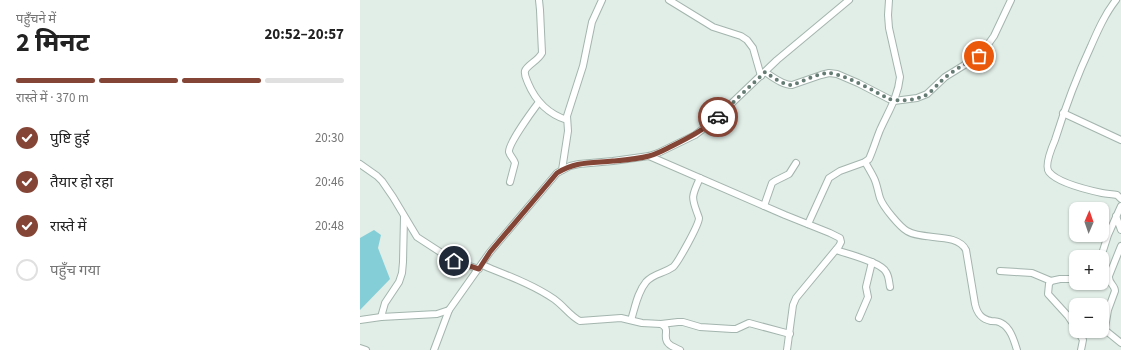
<!DOCTYPE html>
<html lang="hi">
<head>
<meta charset="utf-8">
<style>
  body { margin:0; font-family:"Source Sans 3","Noto Sans Devanagari",sans-serif; background:#f2f2f2; color:#222; height:100vh; display:flex; flex-direction:column; font-size:15px; white-space:nowrap }
  * { box-sizing:border-box; margin:0 }
  p { font-size:13px; color:#767676 }
  .icon { flex:none; width:22px; height:22px; fill:none; stroke:currentColor; stroke-width:2; stroke-linecap:round; stroke-linejoin:round }
  .map { position:relative; flex:1; overflow:hidden }
  .drawer { display:flex; flex-direction:column; background:#fff; width:360px }
  .drawer>* { flex:none }
  .needle { width:26px; rotate:2deg }
  .controls { position:absolute; left:709px; top:202px; display:grid; gap:8px }
  .controls a { display:grid; place-items:center; width:40px; height:40px; border-radius:8px; background:#fff; box-shadow:0 1px 3px #0004; font-size:20px }
  .pin { position:absolute; display:grid; place-items:center; width:34px; height:34px; color:#fff; margin:-17px; border:2px solid #fff; border-radius:50%; box-shadow:0 1px 4px #0007 }
  .courier { position:absolute; display:grid; place-items:center; width:40px; height:40px; margin:-20px; border:3px solid #854536; border-radius:50%; background:#fff; color:#222; box-shadow:0 1px 5px #0007 }
  .summary em { font-style:normal; font-weight:700 }
  .summary div { display:flex; flex-direction:column-reverse }
  .summary { display:flex; align-items:center; justify-content:space-between; height:68px; padding:0 16px }
  h1 { font-size:26px; font-weight:700; line-height:30px }
  .bar { display:grid; grid-template-columns:repeat(4,1fr); gap:6px 4px; align-content:center; height:48px; padding:0 16px }
  .bar i { height:5px; border-radius:3px; background:#e0e0e0 }
  .bar .selected { background:#854536 }
  .bar p { grid-column:span 4 }
  ol { padding:0 16px; list-style:none }
  li { display:flex; align-items:center; gap:12px; height:44px }
  li p { margin-inline-start:auto }
  li .icon { padding:4px; border-radius:50%; background:#854536; color:#fff; stroke-width:4 }
  li:last-child { color:#767676 }
  li i { width:22px; height:22px; border:2px solid #e0e0e0; border-radius:50% }
  main { display:flex; flex:1; min-height:0 }
  .map>svg:first-child { display:block }
</style>
</head>
<body>
<main>
<section class="drawer">
<div class="summary"><div><h1>2 मिनट</h1><p>पहुँचने में</p></div><em>20:52–20:57</em></div>
<div class="bar"><i class="selected"></i><i class="selected"></i><i class="selected"></i><i></i><p>रास्ते में · 370 m</p></div>
<ol>
<li><svg class="icon" aria-label="check" viewBox="0 0 24 24"><path d="M5 12l5 5 9-10"/></svg>पुष्टि हुई<p>20:30</p></li>
<li><svg class="icon" aria-label="check" viewBox="0 0 24 24"><path d="M5 12l5 5 9-10"/></svg>तैयार हो रहा<p>20:46</p></li>
<li><svg class="icon" aria-label="check" viewBox="0 0 24 24"><path d="M5 12l5 5 9-10"/></svg>रास्ते में<p>20:48</p></li>
<li><i></i>पहुँच गया</li>
</ol>
</section>
<div class="map">
<svg width="761" height="350" viewBox="0 0 761 350">
  <rect width="100%" height="100%" fill="#e1ede7"/>
  <polygon fill="#84cfd7" points="14,230 21,235 18,248 30,279 0,310 0,238"/>
  <g fill="none" stroke-linecap="round" stroke-linejoin="round">
    <defs>
      <g id="minor">
        <path d="M179 0 180 10 182 53C178 61 167 65 165 71 164 75 167 80 168 83 176 102 188 114 207 120"/>
        <polyline points="309,0 353,27 381,36 387,40 393,48 401,76"/>
        <path d="M756 0C745 14 738 30 731 46 717 76 705 108 695 140 692 147 684 166 689 172 698 183 728 190 742 193 747 194 752 194 757 195L761 199"/>
        <path d="M405 72C413 77 422 85 432 85L461 75 469 73 477 74 498 83 529 99 534 101 557 98 567 94 585 77 619 56 624 50 634 36 651 0"/>
        <polyline points="703,113 761,140"/>
        <polyline points="289,156 425,215 470,233 480,238 481,242 479,246 436,298 433,305 427,350"/>
        <path d="M505 162C508 167 511 172 514 178 517 184 518 192 520 198 523 207 540 227 547 231 563 241 597 232 606 250L615 304C617 313 621 319 631 321 634 321 638 321 641 323 650 327 654 340 657 350"/>
        <polyline points="0,164 17,176 22,181 33,197 57,237 94,261 119,269"/>
        <polyline points="202,170 208,131 207,116 223,66 232,22 242,0"/>
        <path d="M150 182 155 163C154 159 150 156 149 152 148 144 173 110 179 102"/>
        <polyline points="404,206 412,183 415,181 429,174 436,163"/>
        <polyline points="756,216 761,230"/>
        <path d="M448 224 469 178 480 171 505 162 509 159C513 150 516 140 520 130 528 112 538 97 540 77L529 28 528 15 529 0"/>
        <path d="M761 246 749 276C748 283 755 285 755 291L748 310 745 328V330L761 343"/>
        <path d="M476 250C487 254 521 262 526 272 529 276 529 282 530 287"/>
        <polyline points="741,257 748,235 761,206"/>
        <path d="M122 265C146 275 172 284 194 299 204 306 210 316 220 321L261 318 282 323 301 324C311 329 302 336 308 343 310 346 316 348 320 350"/>
        <polyline points="640,271 672,273 691,281"/>
        <polyline points="716,279 700,279 691,281 689,284 688,294 708,316 716,328"/>
        <polyline points="21,317 25,303 39,282 42,273 43,262 44,217"/>
        <polyline points="499,318 508,297 506,287 512,262"/>
        <polyline points="0,320 21,317 77,314 89,310 130,252 197,173 210,166 219,164 253,161 289,156 298,153 335,135 352,122 417,60 489,0"/>
        <path d="M271 320C275 308 277 293 286 282 294 273 303 274 313 267 317 264 339 225 339 218 332 198 330 199 340 178"/>
        <polyline points="301,324 318,322 323,322 340,327 372,329 376,329 389,323 430,334"/>
        <polyline points="718,331 723,340 721,350"/>
        <polyline points="0,348 6,350"/>
        <polyline points="74,350 89,310"/>
      </g>
    </defs>
    <use href="#minor" stroke="#a3b5ae" stroke-width="8"/>
    <use href="#minor" stroke="#fff" stroke-width="6"/>
  </g>
  <g fill="none" stroke-linecap="round" stroke-linejoin="round">
    <path stroke="#647c73" stroke-width="4" stroke-dasharray="0 7.2" d="M358 117 405 72C413 77 422 85 432 85 444 81 456 74 468 73 482 73 516 92 529 99 540 102 556 100 566 95 574 90 580 81 587 76 597 68 608 62 619 56"/>
    <path stroke="#854536" stroke-width="5" d="M94 261 119 269 130 252 197 173C216 161 232 163 253 161 265 160 278 159 289 156 297 154 304 150 312 146 328 138 344 130 358 117"/>
  </g>
</svg>
<div class="controls">
<a><svg class="needle" viewBox="-14 -14 28 28"><path d="M0-13l5 13h-10z" fill="#e53935"/><path d="M0 13l5-13h-10z" fill="#767676"/></svg></a>
<a>+</a>
<a>−</a>
</div>
<div class="pin" style="left:619px;top:56px;background:#ea580c"><svg class="icon" aria-label="bag" viewBox="0 0 24 24"><path d="M5 8h14l-1 12H6zM9 8a3 3 0 0 1 6 0"/></svg></div>
<div class="pin" style="left:94px;top:261px;background:#1f2937"><svg class="icon" aria-label="home" viewBox="0 0 24 24"><path d="M3 11l9-7 9 7M6 9v11h12V9"/></svg></div>
<div class="courier" style="left:358px;top:117px"><svg class="icon" aria-label="car" viewBox="0 0 24 24"><path d="M5 17H2v-5l4-1 3-4h7l3 4 3 1v5h-3M9 17h6M6 11h13"/><circle cx="7" cy="17" r="2"/><circle cx="17" cy="17" r="2"/></svg></div>
</div>
</main>
</body>
</html>
